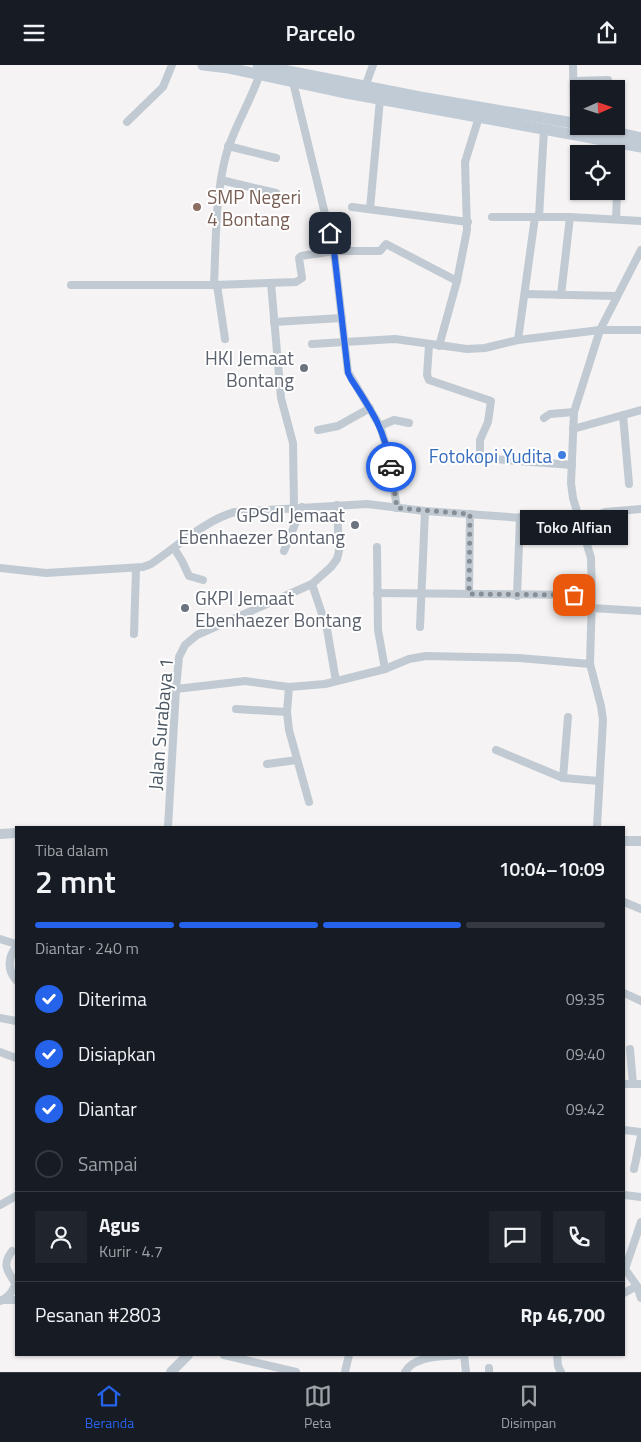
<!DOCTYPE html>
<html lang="id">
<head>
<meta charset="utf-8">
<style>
  body { margin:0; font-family:"Titillium Web",sans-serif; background:#20242c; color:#f1f3f6; height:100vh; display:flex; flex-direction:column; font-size:19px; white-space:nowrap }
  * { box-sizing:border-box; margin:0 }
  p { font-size:16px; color:#9ea1a6 }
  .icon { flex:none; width:28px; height:28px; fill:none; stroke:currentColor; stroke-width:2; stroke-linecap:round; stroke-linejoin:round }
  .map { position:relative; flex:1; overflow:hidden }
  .side { position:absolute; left:15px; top:761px; width:610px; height:530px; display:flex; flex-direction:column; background:#171b24; border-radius:0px; box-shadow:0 1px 4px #0004 }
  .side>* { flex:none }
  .needle { width:32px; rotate:87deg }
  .controls { position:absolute; left:570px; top:15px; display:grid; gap:10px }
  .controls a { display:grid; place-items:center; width:55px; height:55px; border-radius:0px; background:#171b24; box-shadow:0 1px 4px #0004; font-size:25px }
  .pin { position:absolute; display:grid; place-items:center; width:42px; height:42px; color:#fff; margin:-21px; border-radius:10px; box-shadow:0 2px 8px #0006 }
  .courier { position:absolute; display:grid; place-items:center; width:50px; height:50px; margin:-25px; border:4px solid #2563eb; border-radius:50%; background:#fff; color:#222; box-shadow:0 1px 6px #0007 }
  .bubble { position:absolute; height:35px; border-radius:0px; background:#171b24; box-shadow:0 1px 4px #0004; font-size:16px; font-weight:600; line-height:35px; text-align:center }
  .summary em { font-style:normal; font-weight:600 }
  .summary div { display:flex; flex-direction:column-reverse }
  .summary { display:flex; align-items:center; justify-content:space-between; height:85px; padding:0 20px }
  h1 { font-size:32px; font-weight:600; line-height:38px }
  .bar { display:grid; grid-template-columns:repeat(4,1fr); gap:8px 5px; align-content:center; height:60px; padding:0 20px }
  .bar i { height:6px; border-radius:4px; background:#363941 }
  .bar .selected { background:#2563eb }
  .bar p { grid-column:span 4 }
  .line { display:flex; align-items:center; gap:12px; padding:0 20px; border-top:1px solid #363941 }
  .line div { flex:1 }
  .round { display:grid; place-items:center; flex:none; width:52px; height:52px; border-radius:0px; background:#20242c }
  ol { padding:0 20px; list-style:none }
  li { display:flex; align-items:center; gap:15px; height:55px }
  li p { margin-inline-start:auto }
  li .icon { padding:5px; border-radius:50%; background:#2563eb; color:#fff; stroke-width:4 }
  li:last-child { color:#9ea1a6 }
  li i { width:28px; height:28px; border:2px solid #363941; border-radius:50% }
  header { display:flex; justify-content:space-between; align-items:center; height:65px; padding:0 20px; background:#171b24; font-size:22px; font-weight:600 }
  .tab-bar { display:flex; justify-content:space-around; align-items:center; height:70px; border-top:1px solid #363941; background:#171b24; font-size:14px; color:#9ea1a6 }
  .tab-bar a { display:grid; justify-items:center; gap:2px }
  .tab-bar .selected { color:#2563eb }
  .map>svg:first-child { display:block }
</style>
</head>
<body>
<header><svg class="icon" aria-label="menu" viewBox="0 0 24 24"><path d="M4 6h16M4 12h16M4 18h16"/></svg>Parcelo<svg class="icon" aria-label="share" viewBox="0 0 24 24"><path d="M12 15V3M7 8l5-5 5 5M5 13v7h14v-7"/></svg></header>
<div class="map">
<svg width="641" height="1307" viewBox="0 0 641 1307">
  <rect width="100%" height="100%" fill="#f5f3f3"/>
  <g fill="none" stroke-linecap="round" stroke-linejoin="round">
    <g stroke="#c1cad2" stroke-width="8">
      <polyline points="573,0 574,58"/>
      <path d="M261 5C252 35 234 61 226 90 215 131 216 179 214 220L296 217 302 213 299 193 301 191 334 186H380L386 179 457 216"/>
      <polyline points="574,16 608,15"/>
      <polyline points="293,17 334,186 348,307 380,361 388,387 397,443"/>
      <polyline points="365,22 373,0"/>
      <polyline points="127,57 163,22 172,0"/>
      <polyline points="228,81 276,93"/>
      <polyline points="221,115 276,128"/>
      <polyline points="352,142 468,157"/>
      <polyline points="370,144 380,34"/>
      <polyline points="492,152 570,152 641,156"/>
      <polyline points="539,152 544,64"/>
      <polyline points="616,154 619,78"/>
      <polyline points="271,218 281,333 293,378 294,443"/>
      <polyline points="71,220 214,220"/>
      <polyline points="217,220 225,274"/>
      <polyline points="525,229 617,231"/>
      <polyline points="561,230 570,152"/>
      <polyline points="274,257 342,253"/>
      <polyline points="518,275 535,152"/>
      <polyline points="312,279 395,274 467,284 485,283 518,275 600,265 641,265"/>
      <polyline points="429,280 427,310 429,315 491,336 488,357 480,375 480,393 572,400"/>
      <polyline points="439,281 457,216 467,165 465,97 479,52"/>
      <polyline points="623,350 629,419"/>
      <polyline points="544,353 550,349 574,347"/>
      <polyline points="380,361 394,355 409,358"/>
      <polyline points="573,364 641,345"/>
      <polyline points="318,365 338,361 370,343"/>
      <polyline points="377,482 378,565 385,604"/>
      <polyline points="174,483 182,496 189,511 203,515"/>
      <polyline points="284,486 302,442"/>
      <path d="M0 503 46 508 143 502 151 499C175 483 207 454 235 447L367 439 425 446 580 457 605 447 641 444"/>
      <polyline points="312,519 327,564 336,616"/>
      <polyline points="377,528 592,530"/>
      <polyline points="469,529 470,449"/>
      <polyline points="517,531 520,452"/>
      <polyline points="592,543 641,546"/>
      <polyline points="420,562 425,446"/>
      <polyline points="134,569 136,504"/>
      <polyline points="289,622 287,647 289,665 309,737"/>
      <polyline points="176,624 245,616 289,622 325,619 385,604 409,594 426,591 519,593 590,599"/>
      <polyline points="236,644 287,647"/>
      <polyline points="496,685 563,713 599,716"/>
      <polyline points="267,699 297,695"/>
      <polyline points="563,713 568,652"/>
      <polyline points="168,762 176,624 179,592 185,580 197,570 312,519 331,502 337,494 339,486 337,440"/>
      <polyline points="597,762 603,655 601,641 590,599 592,530 591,493 573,433 571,418 574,347 600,265 641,185"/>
      <polyline points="624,837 641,844"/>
      <polyline points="0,874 16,879"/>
      <path d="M16 882C8 892 7 905 16 915"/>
      <polyline points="624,928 641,936"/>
      <polyline points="0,953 16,956"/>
      <polyline points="630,984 633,1019"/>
      <polyline points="0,987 16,993"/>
      <polyline points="624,1019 641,1019"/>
      <polyline points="624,1065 641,1067"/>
      <polyline points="634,1104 641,1071"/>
      <polyline points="624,1130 641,1132"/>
      <polyline points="0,1140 16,1131"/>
      <polyline points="641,1157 625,1204 637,1221 641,1233"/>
      <path d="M12 1186C2 1200 7 1205 15 1218"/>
      <polyline points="624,1228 637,1221"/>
      <polyline points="2,1235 16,1235"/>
      <path d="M0 1236C10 1232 12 1226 16 1218"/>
      <polyline points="224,1290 296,1307"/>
      <polyline points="464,1290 466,1307"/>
      <polyline points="557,1290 558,1301 561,1307"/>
      <polyline points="345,1307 349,1290"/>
      <path d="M405 1307C415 1290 442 1292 459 1290"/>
      <polyline points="489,1307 489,1303"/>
    </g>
    <g stroke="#c1cad2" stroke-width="10">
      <polyline points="0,769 16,768"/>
      <polyline points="624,776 641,776"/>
      <polyline points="171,1307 188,1290"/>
    </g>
    <g stroke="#c1cbd6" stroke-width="11">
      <polyline points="203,0 229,3 346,28 641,82"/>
      <polyline points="258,0 420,32 579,59"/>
      <polyline points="589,61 641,73"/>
    </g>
  </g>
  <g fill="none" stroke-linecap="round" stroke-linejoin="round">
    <polyline stroke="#868d94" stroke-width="5" stroke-dasharray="0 9" points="391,402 397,443 470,449 469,529 574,530"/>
    <path stroke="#2563eb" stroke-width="6" d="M330 168 334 186 348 308 351 314C372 346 384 363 391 402"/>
  </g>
  <circle fill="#8d6e63" stroke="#fff" stroke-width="2" cx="197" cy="142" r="5"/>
  <g fill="#6b7280" stroke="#fff" stroke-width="2">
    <circle cx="304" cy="303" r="5"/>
    <circle cx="355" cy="460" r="5"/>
    <circle cx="185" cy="543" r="5"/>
  </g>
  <circle fill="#3f7fe0" stroke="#fff" stroke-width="2" cx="562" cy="390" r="5"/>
  <g text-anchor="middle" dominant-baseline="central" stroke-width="4" stroke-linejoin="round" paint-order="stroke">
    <g font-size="19" fill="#785e54" stroke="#fff" text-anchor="start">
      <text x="207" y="131">SMP Negeri<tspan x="207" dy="22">4 Bontang</tspan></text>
    </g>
    <g font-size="19" fill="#5b616d" stroke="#fff" text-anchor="end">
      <text x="294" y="292">HKI Jemaat<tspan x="294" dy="22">Bontang</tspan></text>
      <text x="345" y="449">GPSdI Jemaat<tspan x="345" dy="22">Ebenhaezer Bontang</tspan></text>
      <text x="195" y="532" text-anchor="start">GKPI Jemaat<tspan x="195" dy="22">Ebenhaezer Bontang</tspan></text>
    </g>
    <g font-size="19" fill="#366cbe" stroke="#fff" text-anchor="end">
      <text x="552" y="390">Fotokopi Yudita</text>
    </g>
    <g font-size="19" fill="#4a5661" stroke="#fff">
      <text transform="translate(160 659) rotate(-85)">Jalan Surabaya 1</text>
    </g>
  </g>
</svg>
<div class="controls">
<a><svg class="needle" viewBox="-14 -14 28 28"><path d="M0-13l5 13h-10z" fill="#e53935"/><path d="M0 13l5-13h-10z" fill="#9ea1a6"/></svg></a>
<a><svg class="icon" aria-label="locate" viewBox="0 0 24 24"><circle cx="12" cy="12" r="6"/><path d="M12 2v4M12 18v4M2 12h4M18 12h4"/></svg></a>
</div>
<div class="pin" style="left:574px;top:530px;background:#ea580c"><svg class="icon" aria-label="bag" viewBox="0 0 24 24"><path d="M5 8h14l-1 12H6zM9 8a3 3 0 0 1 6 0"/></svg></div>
<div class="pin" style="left:330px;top:168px;background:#1f2937"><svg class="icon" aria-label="home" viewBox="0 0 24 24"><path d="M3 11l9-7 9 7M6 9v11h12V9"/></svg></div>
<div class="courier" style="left:391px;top:402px"><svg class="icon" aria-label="car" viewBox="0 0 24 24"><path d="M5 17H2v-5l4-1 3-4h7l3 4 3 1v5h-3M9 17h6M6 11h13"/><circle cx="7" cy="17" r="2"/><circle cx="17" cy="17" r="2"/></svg></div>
<div class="bubble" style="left:520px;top:445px;width:108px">Toko Alfian</div>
<section class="side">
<div class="summary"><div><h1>2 mnt</h1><p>Tiba dalam</p></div><em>10:04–10:09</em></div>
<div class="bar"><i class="selected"></i><i class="selected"></i><i class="selected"></i><i></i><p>Diantar · 240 m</p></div>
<ol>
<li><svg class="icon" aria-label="check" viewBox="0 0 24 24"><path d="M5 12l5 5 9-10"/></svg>Diterima<p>09:35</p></li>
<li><svg class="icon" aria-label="check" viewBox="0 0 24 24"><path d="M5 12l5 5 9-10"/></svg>Disiapkan<p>09:40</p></li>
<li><svg class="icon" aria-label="check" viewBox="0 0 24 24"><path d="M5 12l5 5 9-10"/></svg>Diantar<p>09:42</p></li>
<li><i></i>Sampai</li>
</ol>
<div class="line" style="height:90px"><a class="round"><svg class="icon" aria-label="person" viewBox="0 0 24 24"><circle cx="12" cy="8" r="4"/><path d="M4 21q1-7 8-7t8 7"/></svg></a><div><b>Agus</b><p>Kurir · 4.7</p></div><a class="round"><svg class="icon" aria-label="chat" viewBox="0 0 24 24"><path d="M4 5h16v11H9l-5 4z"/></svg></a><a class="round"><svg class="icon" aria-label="phone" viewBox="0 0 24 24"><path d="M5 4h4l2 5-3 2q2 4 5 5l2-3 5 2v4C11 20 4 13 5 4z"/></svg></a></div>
<div class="line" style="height:65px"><div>Pesanan #2803</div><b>Rp 46,700</b></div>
</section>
</div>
<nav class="tab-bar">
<a class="selected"><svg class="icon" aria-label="home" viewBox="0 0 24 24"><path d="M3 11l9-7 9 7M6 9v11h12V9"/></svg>Beranda</a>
<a><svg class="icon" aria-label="map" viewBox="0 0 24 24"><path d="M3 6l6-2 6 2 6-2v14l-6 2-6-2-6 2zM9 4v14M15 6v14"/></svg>Peta</a>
<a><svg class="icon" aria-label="saved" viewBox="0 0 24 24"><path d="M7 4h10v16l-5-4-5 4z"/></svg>Disimpan</a>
</nav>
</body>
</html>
